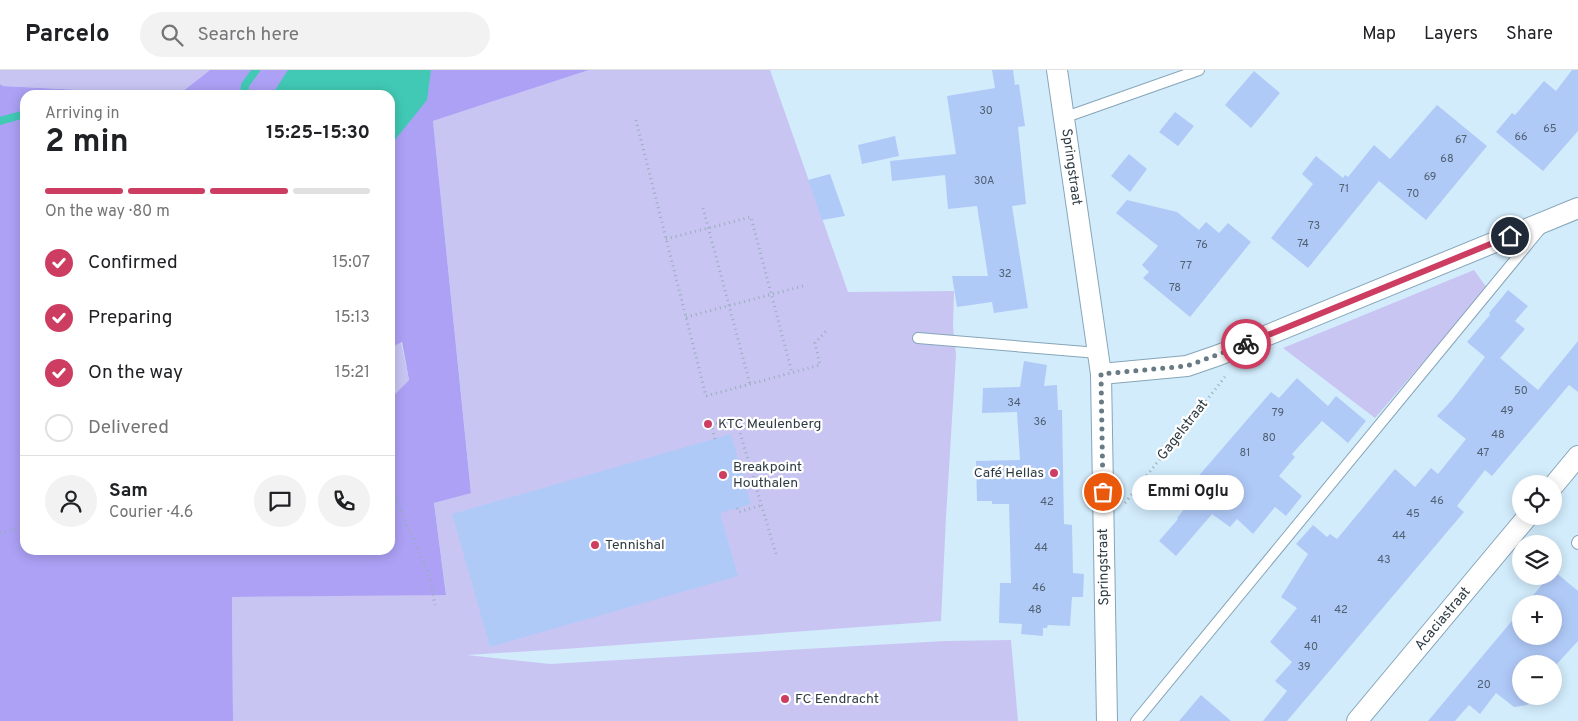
<!DOCTYPE html>
<html lang="en">
<head>
<meta charset="utf-8">
<style>
  body { margin:0; font-family:Overpass,sans-serif; background:#f2f2f2; color:#202124; height:100vh; display:flex; flex-direction:column; font-size:19px; white-space:nowrap }
  * { box-sizing:border-box; margin:0 }
  p { font-size:16px; color:#757577 }
  .icon { flex:none; width:28px; height:28px; fill:none; stroke:currentColor; stroke-width:2; stroke-linecap:round; stroke-linejoin:round }
  .map { position:relative; flex:1; overflow:hidden }
  .panel { position:absolute; left:20px; top:20px; width:375px; height:465px; display:flex; flex-direction:column; background:#fff; border-radius:15px; box-shadow:0 2px 12px #0003 }
  .panel>* { flex:none }
  .buttons { position:absolute; left:1512px; top:405px; display:grid; gap:10px }
  .buttons a { display:grid; place-items:center; width:50px; height:50px; border-radius:50%; background:#fff; box-shadow:0 2px 12px #0003; font-size:25px }
  .pin { position:absolute; display:grid; place-items:center; width:42px; height:42px; color:#fff; margin:-21px; border:2px solid #fff; border-radius:50%; box-shadow:0 1px 5px #0007 }
  .courier { position:absolute; display:grid; place-items:center; width:50px; height:50px; margin:-25px; border:4px solid #cc3d61; border-radius:50%; background:#fff; color:#222; box-shadow:0 1px 6px #0007 }
  .bubble { position:absolute; height:35px; border-radius:18px; background:#fff; box-shadow:0 2px 12px #0003; font-size:16px; font-weight:700; line-height:35px; text-align:center }
  .overview em { font-style:normal; font-weight:700 }
  .overview div { display:flex; flex-direction:column-reverse }
  .overview { display:flex; align-items:center; justify-content:space-between; height:85px; padding:0 25px }
  h1 { font-size:32px; font-weight:700; line-height:38px }
  .bar { display:grid; grid-template-columns:repeat(4,1fr); gap:8px 5px; align-content:center; height:60px; padding:0 25px }
  .bar i { height:6px; border-radius:4px; background:#e0e0e0 }
  .bar .current { background:#cc3d61 }
  .bar p { grid-column:span 4 }
  .line { display:flex; align-items:center; gap:12px; padding:0 25px; border-top:1px solid #e0e0e0 }
  .line div { flex:1 }
  .round { display:grid; place-items:center; flex:none; width:52px; height:52px; border-radius:26px; background:#f2f2f2 }
  ol { padding:0 25px; list-style:none }
  li { display:flex; align-items:center; gap:15px; height:55px }
  li p { margin-inline-start:auto }
  li .icon { padding:5px; border-radius:50%; background:#cc3d61; color:#fff; stroke-width:4 }
  li:last-child { color:#757577 }
  li i { width:28px; height:28px; border:2px solid #e0e0e0; border-radius:50% }
  header { display:flex; align-items:center; gap:30px; box-sizing:border-box; height:70px; padding:0 25px; background:#fff; border-bottom:1px solid #e0e0e0 }
  header strong { font-size:24px }
  nav { display:flex; gap:28px; margin-inline-start:auto; font-size:18px }
  .search { width:350px; height:45px; background:#f2f2f2; display:flex; align-items:center; gap:12px; box-sizing:border-box; padding:0 18px; border-radius:28px; color:#757577; font-size:19px }
  .map>svg:first-child { display:block }
</style>
</head>
<body>
<header>
<strong>Parcelo</strong>
<div class="search"><svg class="icon" aria-label="search" viewBox="0 0 24 24"><circle cx="10" cy="10" r="6"/><path d="M15 15l6 6"/></svg>Search here</div>
<nav><a>Map</a><a>Layers</a><a>Share</a></nav>
</header>
<div class="map">
<svg width="1578" height="651" viewBox="0 0 1578 651">
  <rect width="100%" height="100%" fill="#d2ecfc"/>
  <g fill="#c9c5f3">
    <polygon points="0,0 210,0 178,25 3,16 0,14"/>
    <polygon points="589,0 770,0 848,222 954,221 953,257 956,285 946,447 941,551 564,579 467,585 550,594 944,571 1011,570 1018,651 233,651 232,527 446,524 434,433 471,422 433,51"/>
    <polygon points="1474,200 1487,218 1375,348 1283,278"/>
    <polygon points="401,272 409,310 390,329 390,278"/>
  </g>
  <path fill="#aca1f5" fill-rule="evenodd" d="M210 0H589L433 51 471 423 434 433 446 525 232 527 233 651H0V14L3 16 178 25ZM25 25H390V278L402 272 409 310 390 329V480H25Z"/>
  <polygon fill="#41c9b5" points="288,0 431,0 427,30 390,76 390,25 272,25"/>
  <g fill="none" stroke-linecap="round" stroke-linejoin="round">
    <g stroke="#41c9b5" stroke-width="8">
      <polyline points="160,25 162,25"/>
      <polyline points="244,25 245,15 256,0"/>
      <polyline points="0,51 25,44"/>
    </g>
  </g>
  <g fill="#b0caf8">
    <polygon points="992,0 1013,0 1015,15 1019,14 1025,56 1018,57 1026,134 1012,136 1028,238 994,243 992,232 957,237 952,206 988,206 977,136 948,139 945,105 892,111 890,91 956,84 947,26 995,18"/>
    <polygon points="1572,0 1578,0 1578,61 1543,101 1496,62 1512,43 1515,45 1544,11 1556,21"/>
    <polygon points="1254,1 1280,23 1251,58 1225,35"/>
    <polygon points="1437,35 1487,76 1426,150 1379,111 1308,198 1271,168 1313,114 1302,104 1316,86 1343,108 1345,105 1348,107 1374,75 1390,89"/>
    <polygon points="1175,42 1194,56 1178,76 1159,62"/>
    <polygon points="895,66 899,86 862,94 858,75"/>
    <polygon points="1129,84 1147,99 1130,122 1111,106"/>
    <polygon points="830,104 845,146 822,150 808,110"/>
    <polygon points="1127,130 1177,142 1199,160 1206,152 1219,163 1228,153 1251,172 1190,247 1143,208 1149,202 1142,195 1158,176 1116,143"/>
    <polygon points="1508,220 1528,236 1515,251 1525,259 1500,288 1538,320 1578,271 1578,322 1569,315 1492,406 1485,400 1457,436 1464,442 1287,651 1263,651 1287,621 1275,611 1292,592 1270,572 1297,538 1281,527 1308,484 1296,474 1313,455 1327,467 1330,464 1337,469 1395,399 1415,417 1431,398 1438,404 1466,369 1437,346 1452,330 1485,287 1467,272 1490,245 1489,243"/>
    <polygon points="1024,291 1047,295 1044,316 1057,315 1058,340 1062,340 1064,454 1072,455 1073,503 1084,504 1083,527 1072,527 1070,556 1048,555 1047,558 1043,558 1043,566 1021,564 1022,554 999,553 1000,513 1011,513 1009,434 992,434 992,431 977,431 976,391 1020,390 1017,342 982,343 983,318 1020,317"/>
    <polygon points="1297,308 1328,336 1336,326 1366,351 1348,373 1322,351 1292,384 1295,387 1279,406 1302,426 1286,446 1275,437 1253,464 1237,449 1230,457 1212,444 1176,486 1159,471 1178,449 1177,448 1185,438 1177,431 1271,322 1279,328"/>
    <polygon points="731,364 751,434 720,443 738,506 490,577 452,444"/>
    <polygon points="1554,501 1578,521 1578,571 1555,596 1560,600 1554,606 1554,594 1521,594 1521,626 1535,626 1527,635 1514,637 1496,623 1480,644 1469,635 1455,651 1428,651 1521,540 1521,566 1554,566 1554,534 1526,534 1549,506 1554,506"/>
    <polygon points="1201,625 1231,651 1179,651"/>
  </g>
  <g fill="none" stroke-linecap="round" stroke-linejoin="round">
    <defs>
      <g id="service">
        <polyline points="1063,48 1199,0"/>
        <polyline points="918,268 1098,283"/>
        <polyline points="1578,471 1577,473 1578,474"/>
        <polyline points="1136,651 1542,157"/>
      </g>
      <g id="minor">
        <polyline points="1057,0 1101,304 1107,651"/>
        <polyline points="1101,304 1187,296 1219,285 1578,138"/>
        <polyline points="1554,415 1578,386"/>
        <polyline points="1357,651 1528,446"/>
      </g>
    </defs>
    <use href="#service" stroke="#86a5b8" stroke-width="12"/>
    <use href="#minor" stroke="#86a5b8" stroke-width="22"/>
    <g stroke="#98aebb" stroke-width="3" stroke-dasharray="1 4" stroke-linecap="butt">
      <polyline points="636,50 706,326 820,295 815,273 827,260"/>
      <polyline points="703,138 750,314"/>
      <polyline points="666,169 751,147 792,303"/>
      <polyline points="686,247 807,215"/>
      <polyline points="715,369 711,355 736,349 776,484"/>
      <polyline points="390,413 394,426 429,504 435,535"/>
      <polyline points="1125,433 1225,307"/>
      <polyline points="737,438 739,442 762,435"/>
      <polyline points="0,463 25,457"/>
    </g>
    <use href="#service" stroke="#fff" stroke-width="10"/>
    <use href="#minor" stroke="#fff" stroke-width="20"/>
  </g>
  <g fill="none" stroke-linecap="round" stroke-linejoin="round">
    <polyline stroke="#687a84" stroke-width="5" stroke-dasharray="0 9" points="1103,422 1101,304 1187,296 1246,274"/>
    <polyline stroke="#cc3d61" stroke-width="6" points="1246,274 1510,166"/>
  </g>
  <g fill="#cc3d61" stroke="#fff" stroke-width="2">
    <circle cx="708" cy="354" r="5"/>
    <circle cx="1054" cy="403" r="5"/>
    <circle cx="723" cy="405" r="5"/>
    <circle cx="595" cy="475" r="5"/>
    <circle cx="785" cy="629" r="5"/>
  </g>
  <g text-anchor="middle" dominant-baseline="central" stroke-width="4.5" stroke-linejoin="round" paint-order="stroke">
    <g font-size="11" fill="#4f6071">
      <text x="986" y="41">30</text>
      <text x="1550" y="59">65</text>
      <text x="1521" y="67">66</text>
      <text x="1461" y="70">67</text>
      <text x="1447" y="89">68</text>
      <text x="1430" y="107">69</text>
      <text x="984" y="111">30A</text>
      <text x="1344" y="119">71</text>
      <text x="1413" y="124">70</text>
      <text x="1314" y="156">73</text>
      <text x="1303" y="174">74</text>
      <text x="1202" y="175">76</text>
      <text x="1186" y="196">77</text>
      <text x="1005" y="204">32</text>
      <text x="1175" y="218">78</text>
      <text x="1521" y="321">50</text>
      <text x="1014" y="333">34</text>
      <text x="1507" y="341">49</text>
      <text x="1278" y="343">79</text>
      <text x="1040" y="352">36</text>
      <text x="1498" y="365">48</text>
      <text x="1269" y="368">80</text>
      <text x="1245" y="383">81</text>
      <text x="1483" y="383">47</text>
      <text x="1437" y="431">46</text>
      <text x="1047" y="432">42</text>
      <text x="1413" y="444">45</text>
      <text x="1399" y="466">44</text>
      <text x="1041" y="478">44</text>
      <text x="1384" y="490">43</text>
      <text x="1039" y="518">46</text>
      <text x="1035" y="540">48</text>
      <text x="1341" y="540">42</text>
      <text x="1316" y="550">41</text>
      <text x="1311" y="577">40</text>
      <text x="1304" y="597">39</text>
      <text x="1484" y="615">20</text>
    </g>
    <g font-size="14" fill="#2f3c44" stroke="#fff">
      <text transform="translate(1071 97) rotate(82)">Springstraat</text>
      <text transform="translate(1183 360) rotate(-52)">Gagelstraat</text>
      <text transform="translate(1104 497) rotate(-91)">Springstraat</text>
      <text transform="translate(1443 549) rotate(-50)">Acaciastraat</text>
    </g>
    <g font-size="14" fill="#2f3c44" stroke="#fff" text-anchor="start">
      <text x="718" y="354">KTC Meulenberg</text>
      <text x="733" y="397">Breakpoint<tspan x="733" dy="16">Houthalen</tspan></text>
      <text x="1044" y="403" text-anchor="end">Café Hellas</text>
      <text x="605" y="475">Tennishal</text>
      <text x="795" y="629">FC Eendracht</text>
    </g>
  </g>
</svg>
<div class="buttons">
<a><svg class="icon" aria-label="locate" viewBox="0 0 24 24"><circle cx="12" cy="12" r="6"/><path d="M12 2v4M12 18v4M2 12h4M18 12h4"/></svg></a>
<a><svg class="icon" aria-label="layers" viewBox="0 0 24 24"><path d="M12 4l9 5-9 5-9-5zM3 14l9 5 9-5"/></svg></a>
<a>+</a>
<a>−</a>
</div>
<div class="pin" style="left:1103px;top:422px;background:#ea580c"><svg class="icon" aria-label="bag" viewBox="0 0 24 24"><path d="M5 8h14l-1 12H6zM9 8a3 3 0 0 1 6 0"/></svg></div>
<div class="pin" style="left:1510px;top:166px;background:#1f2937"><svg class="icon" aria-label="home" viewBox="0 0 24 24"><path d="M3 11l9-7 9 7M6 9v11h12V9"/></svg></div>
<div class="courier" style="left:1246px;top:274px"><svg class="icon" aria-label="bike" viewBox="0 0 24 24"><circle cx="6" cy="16" r="4"/><circle cx="18" cy="16" r="4"/><path d="M6 16l4-8h5l3 8M10 8l3 8H6M13 5h3"/></svg></div>
<div class="bubble" style="left:1132px;top:405px;width:112px">Emmi Oglu</div>
<section class="panel">
<div class="overview"><div><h1>2 min</h1><p>Arriving in</p></div><em>15:25–15:30</em></div>
<div class="bar"><i class="current"></i><i class="current"></i><i class="current"></i><i></i><p>On the way · 80 m</p></div>
<ol>
<li><svg class="icon" aria-label="check" viewBox="0 0 24 24"><path d="M5 12l5 5 9-10"/></svg>Confirmed<p>15:07</p></li>
<li><svg class="icon" aria-label="check" viewBox="0 0 24 24"><path d="M5 12l5 5 9-10"/></svg>Preparing<p>15:13</p></li>
<li><svg class="icon" aria-label="check" viewBox="0 0 24 24"><path d="M5 12l5 5 9-10"/></svg>On the way<p>15:21</p></li>
<li><i></i>Delivered</li>
</ol>
<div class="line" style="height:90px"><a class="round"><svg class="icon" aria-label="person" viewBox="0 0 24 24"><circle cx="12" cy="8" r="4"/><path d="M4 21q1-7 8-7t8 7"/></svg></a><div><b>Sam</b><p>Courier · 4.6</p></div><a class="round"><svg class="icon" aria-label="chat" viewBox="0 0 24 24"><path d="M4 5h16v11H9l-5 4z"/></svg></a><a class="round"><svg class="icon" aria-label="phone" viewBox="0 0 24 24"><path d="M5 4h4l2 5-3 2q2 4 5 5l2-3 5 2v4C11 20 4 13 5 4z"/></svg></a></div>
</section>
</div>
</body>
</html>
